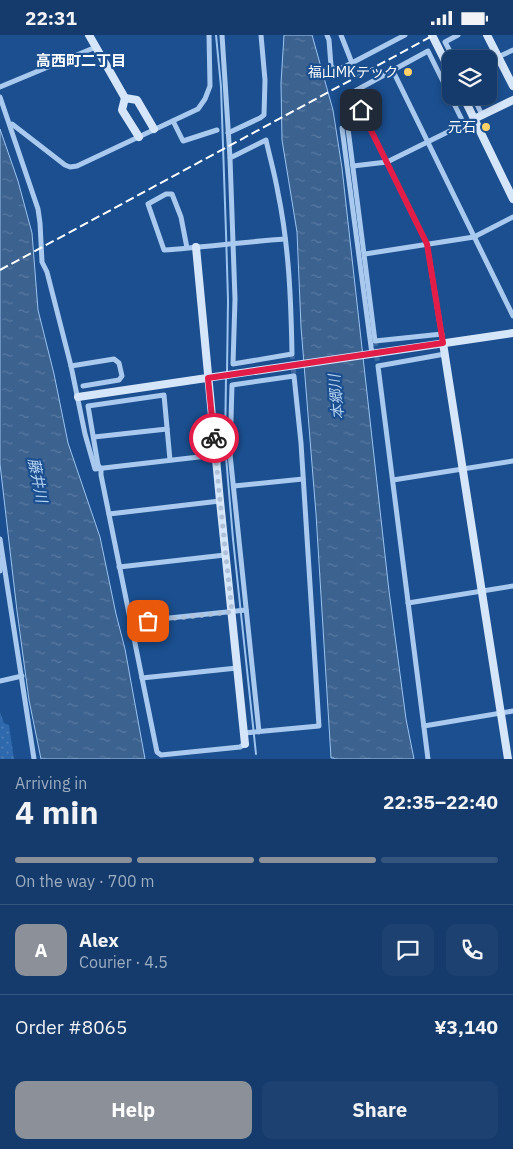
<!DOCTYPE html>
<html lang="en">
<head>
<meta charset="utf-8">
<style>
  body { margin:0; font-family:"IBM Plex Sans","Noto Sans JP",sans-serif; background:#1d4271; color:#f1f3f6; height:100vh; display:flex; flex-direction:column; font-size:19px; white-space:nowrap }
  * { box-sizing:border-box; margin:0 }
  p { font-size:16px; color:#9dadc1 }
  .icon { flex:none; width:28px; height:28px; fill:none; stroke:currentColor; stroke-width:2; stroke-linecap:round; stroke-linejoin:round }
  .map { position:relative; height:724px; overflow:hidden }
  .drawer { display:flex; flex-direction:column; background:#143b6b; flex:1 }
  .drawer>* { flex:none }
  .fabs { position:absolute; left:442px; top:15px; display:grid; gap:10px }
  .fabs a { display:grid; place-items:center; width:55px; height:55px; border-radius:10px; background:#143b6b; box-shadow:0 2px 8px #0003,0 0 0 1px #33557e; font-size:25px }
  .pin { position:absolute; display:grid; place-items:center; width:42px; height:42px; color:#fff; margin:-21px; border-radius:10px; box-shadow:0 2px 8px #0006 }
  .courier { position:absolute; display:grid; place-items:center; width:50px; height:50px; margin:-25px; border:4px solid #e11d48; border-radius:50%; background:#fff; color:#222; box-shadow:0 1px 6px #0007 }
  .overview em { font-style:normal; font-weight:700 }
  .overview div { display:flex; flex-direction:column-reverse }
  .overview { display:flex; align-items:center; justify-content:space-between; height:85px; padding:0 15px }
  h1 { font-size:32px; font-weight:700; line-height:38px }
  .bar { display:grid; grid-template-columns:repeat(4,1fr); gap:8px 5px; align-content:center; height:60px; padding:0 15px }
  .bar i { height:6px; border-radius:4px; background:#33557e }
  .bar .selected { background:#8c9099 }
  .bar p { grid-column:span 4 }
  .line { display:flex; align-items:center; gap:12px; padding:0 15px; border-top:1px solid #33557e }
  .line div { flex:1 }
  .round { display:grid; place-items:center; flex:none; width:52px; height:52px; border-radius:10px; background:#1d4271 }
  .primary-button { display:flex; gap:10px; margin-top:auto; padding:10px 15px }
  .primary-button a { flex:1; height:58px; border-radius:10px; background:#8c9099; color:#fff; font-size:20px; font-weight:700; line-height:58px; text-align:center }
  .primary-button a+a { background:#1d4271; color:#f1f3f6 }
  .status { display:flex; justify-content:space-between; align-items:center; height:35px; padding:0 25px; background:#143b6b; direction:ltr }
  .status svg { height:14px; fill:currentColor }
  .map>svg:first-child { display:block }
</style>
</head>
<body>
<div class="status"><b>22:31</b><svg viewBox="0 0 49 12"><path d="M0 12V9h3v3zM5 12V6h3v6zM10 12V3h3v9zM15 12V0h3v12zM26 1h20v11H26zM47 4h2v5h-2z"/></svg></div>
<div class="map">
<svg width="513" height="724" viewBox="0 0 513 724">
  <defs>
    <pattern id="garden-dots" width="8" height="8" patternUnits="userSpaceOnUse" patternTransform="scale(1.25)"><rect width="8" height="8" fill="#2e69ad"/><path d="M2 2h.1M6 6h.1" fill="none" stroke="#4d80b9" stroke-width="1.8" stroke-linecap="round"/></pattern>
    <pattern id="water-ripples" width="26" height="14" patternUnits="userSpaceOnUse" patternTransform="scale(1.25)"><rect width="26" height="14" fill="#3c6290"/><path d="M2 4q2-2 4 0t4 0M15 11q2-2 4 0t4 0" fill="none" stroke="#597aa1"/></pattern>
  </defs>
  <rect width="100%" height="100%" fill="#1b4f8f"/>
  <polygon fill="url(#garden-dots)" points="0,677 4,688 9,690 14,724 0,724"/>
  <g fill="url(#water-ripples)" stroke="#9cc4f0">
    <polygon points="284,0 312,0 333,75 342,133 389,556 406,684 414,724 334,724 334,723 331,723 316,479 301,292 297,197 282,105 281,48"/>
    <polygon points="0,94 18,146 32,198 38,275 54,339 68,408 100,502 116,579 125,614 145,724 41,724 29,665 17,576 0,429"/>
  </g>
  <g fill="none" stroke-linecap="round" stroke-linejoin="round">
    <g stroke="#9cc4f0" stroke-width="2">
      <polyline points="216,0 221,52 226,198 228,265 227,337"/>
      <polyline points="226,342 225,410 233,504 256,719"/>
    </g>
    <g stroke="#3d69a0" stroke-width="5" stroke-dasharray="5 2.5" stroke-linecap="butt">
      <polyline points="375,306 378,331"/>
      <polyline points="292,319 294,341"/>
    </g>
    <g stroke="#a9c9ee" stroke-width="5">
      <polyline points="222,0 230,123"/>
      <polyline points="327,0 329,5 331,31 334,34 339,34 346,31 405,0"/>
      <polyline points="341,0 352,28"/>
      <polyline points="498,22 513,15"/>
      <polyline points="454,24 445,7 458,0"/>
      <polyline points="393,36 513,281"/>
      <polyline points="0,52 96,12"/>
      <polyline points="352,57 427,209 443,308"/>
      <polyline points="473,61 482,80"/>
      <polyline points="0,62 38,174 40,188 42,227 47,237 71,331 85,399 95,434 216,420 230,419"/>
      <polyline points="173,86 183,106 217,95"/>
      <polyline points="10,90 12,89 65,130 70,132 77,131 198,74 205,64 210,51 209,0"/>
      <polyline points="342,93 372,319"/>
      <polyline points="228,98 260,83 264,80 265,45 261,0"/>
      <path d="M266 105C270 123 275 140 278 158 289 211 291 265 292 319L233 329 235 264 230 123Z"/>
      <polyline points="353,131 387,127 474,84"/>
      <path d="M187 213 181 182 172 159H166L148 169 164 215C204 212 244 207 285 204"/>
      <polyline points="365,219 474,202 513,182"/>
      <polyline points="442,299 375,306 344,62 428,16 464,89"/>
      <polyline points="71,331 114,324 119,328 122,341 119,345 83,351"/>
      <polyline points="94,402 167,394"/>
      <polyline points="170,425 164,360 88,371 98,430 101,434 101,440 157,717 161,720 240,712 245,709"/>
      <polyline points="393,445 513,426"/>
      <polyline points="234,451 303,444"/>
      <polyline points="109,479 220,466"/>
      <polyline points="0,504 34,724"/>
      <polyline points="119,532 225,520"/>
      <polyline points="0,536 1,524"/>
      <polyline points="408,568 513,551"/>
      <polyline points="131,587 246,575"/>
      <polyline points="142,643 237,633"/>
      <polyline points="0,646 22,641"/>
      <polyline points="424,691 513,676"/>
      <polyline points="244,698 319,691 301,408 294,341 232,350 230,419 259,697"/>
      <polyline points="428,724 378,331 445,319"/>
    </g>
    <g stroke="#d6e6fa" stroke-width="8">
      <polyline points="89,0 125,63"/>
      <polyline points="432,0 451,38"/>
      <polyline points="487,0 513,51"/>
      <polyline points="463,61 513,164"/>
      <polyline points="474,84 513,65"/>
      <polyline points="139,102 122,75 125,63 137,65 154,94"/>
      <polyline points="196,212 220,466 245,709"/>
      <polyline points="443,308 508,724"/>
      <polyline points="78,362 513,298"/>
    </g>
    <polyline stroke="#fff" stroke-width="2" stroke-dasharray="9 4" stroke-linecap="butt" points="0,235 434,0"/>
  </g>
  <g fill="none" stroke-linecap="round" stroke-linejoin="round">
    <polyline stroke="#afc1d8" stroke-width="5" stroke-dasharray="0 9" points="148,586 232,577 220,466 214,403"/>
    <polyline stroke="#e11d48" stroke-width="6" points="214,403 208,343 443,308 427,209 361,75"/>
  </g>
  <g fill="#ffd166" stroke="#1b4f8f" stroke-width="2">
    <circle cx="408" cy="37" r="5"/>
    <circle cx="486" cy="92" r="5"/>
  </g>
  <g text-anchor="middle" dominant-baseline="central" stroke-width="4.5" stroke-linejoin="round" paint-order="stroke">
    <g font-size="14" fill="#fff" stroke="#1b4f8f" text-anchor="end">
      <text x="398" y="37">福山MKテック</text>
      <text x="476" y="92">元石</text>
    </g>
    <g font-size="15" font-weight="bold" fill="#fff" stroke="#1b4f8f">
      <text x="81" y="25">高西町二丁目</text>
    </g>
    <g font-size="15" font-style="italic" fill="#b5d3f5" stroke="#1b4f8f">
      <text transform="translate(336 362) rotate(-95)">本郷川</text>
      <text transform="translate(38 445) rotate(79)">藤井川</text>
    </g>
  </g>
</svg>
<div class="fabs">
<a><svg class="icon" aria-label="layers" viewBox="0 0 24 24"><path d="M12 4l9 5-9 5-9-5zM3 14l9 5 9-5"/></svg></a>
</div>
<div class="pin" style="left:148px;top:586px;background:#ea580c"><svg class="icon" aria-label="bag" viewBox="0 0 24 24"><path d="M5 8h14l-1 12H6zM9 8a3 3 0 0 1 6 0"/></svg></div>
<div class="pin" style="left:361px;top:75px;background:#1f2937"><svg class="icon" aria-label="home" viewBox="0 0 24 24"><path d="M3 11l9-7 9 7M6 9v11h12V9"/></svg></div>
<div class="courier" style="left:214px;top:403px"><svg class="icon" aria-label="bike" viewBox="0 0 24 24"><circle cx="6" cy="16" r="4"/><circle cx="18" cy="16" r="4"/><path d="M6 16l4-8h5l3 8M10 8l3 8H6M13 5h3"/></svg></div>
</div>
<section class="drawer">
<div class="overview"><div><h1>4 min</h1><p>Arriving in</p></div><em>22:35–22:40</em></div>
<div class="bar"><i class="selected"></i><i class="selected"></i><i class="selected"></i><i></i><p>On the way · 700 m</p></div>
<div class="line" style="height:90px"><b class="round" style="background:#8c9099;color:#fff">A</b><div><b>Alex</b><p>Courier · 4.5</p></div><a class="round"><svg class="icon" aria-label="chat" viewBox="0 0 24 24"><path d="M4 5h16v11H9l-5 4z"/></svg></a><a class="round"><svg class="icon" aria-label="phone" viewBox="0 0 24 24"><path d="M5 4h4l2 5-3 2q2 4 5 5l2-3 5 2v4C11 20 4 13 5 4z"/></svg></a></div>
<div class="line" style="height:65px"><div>Order #8065</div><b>¥3,140</b></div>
<div class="primary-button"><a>Help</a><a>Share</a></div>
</section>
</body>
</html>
